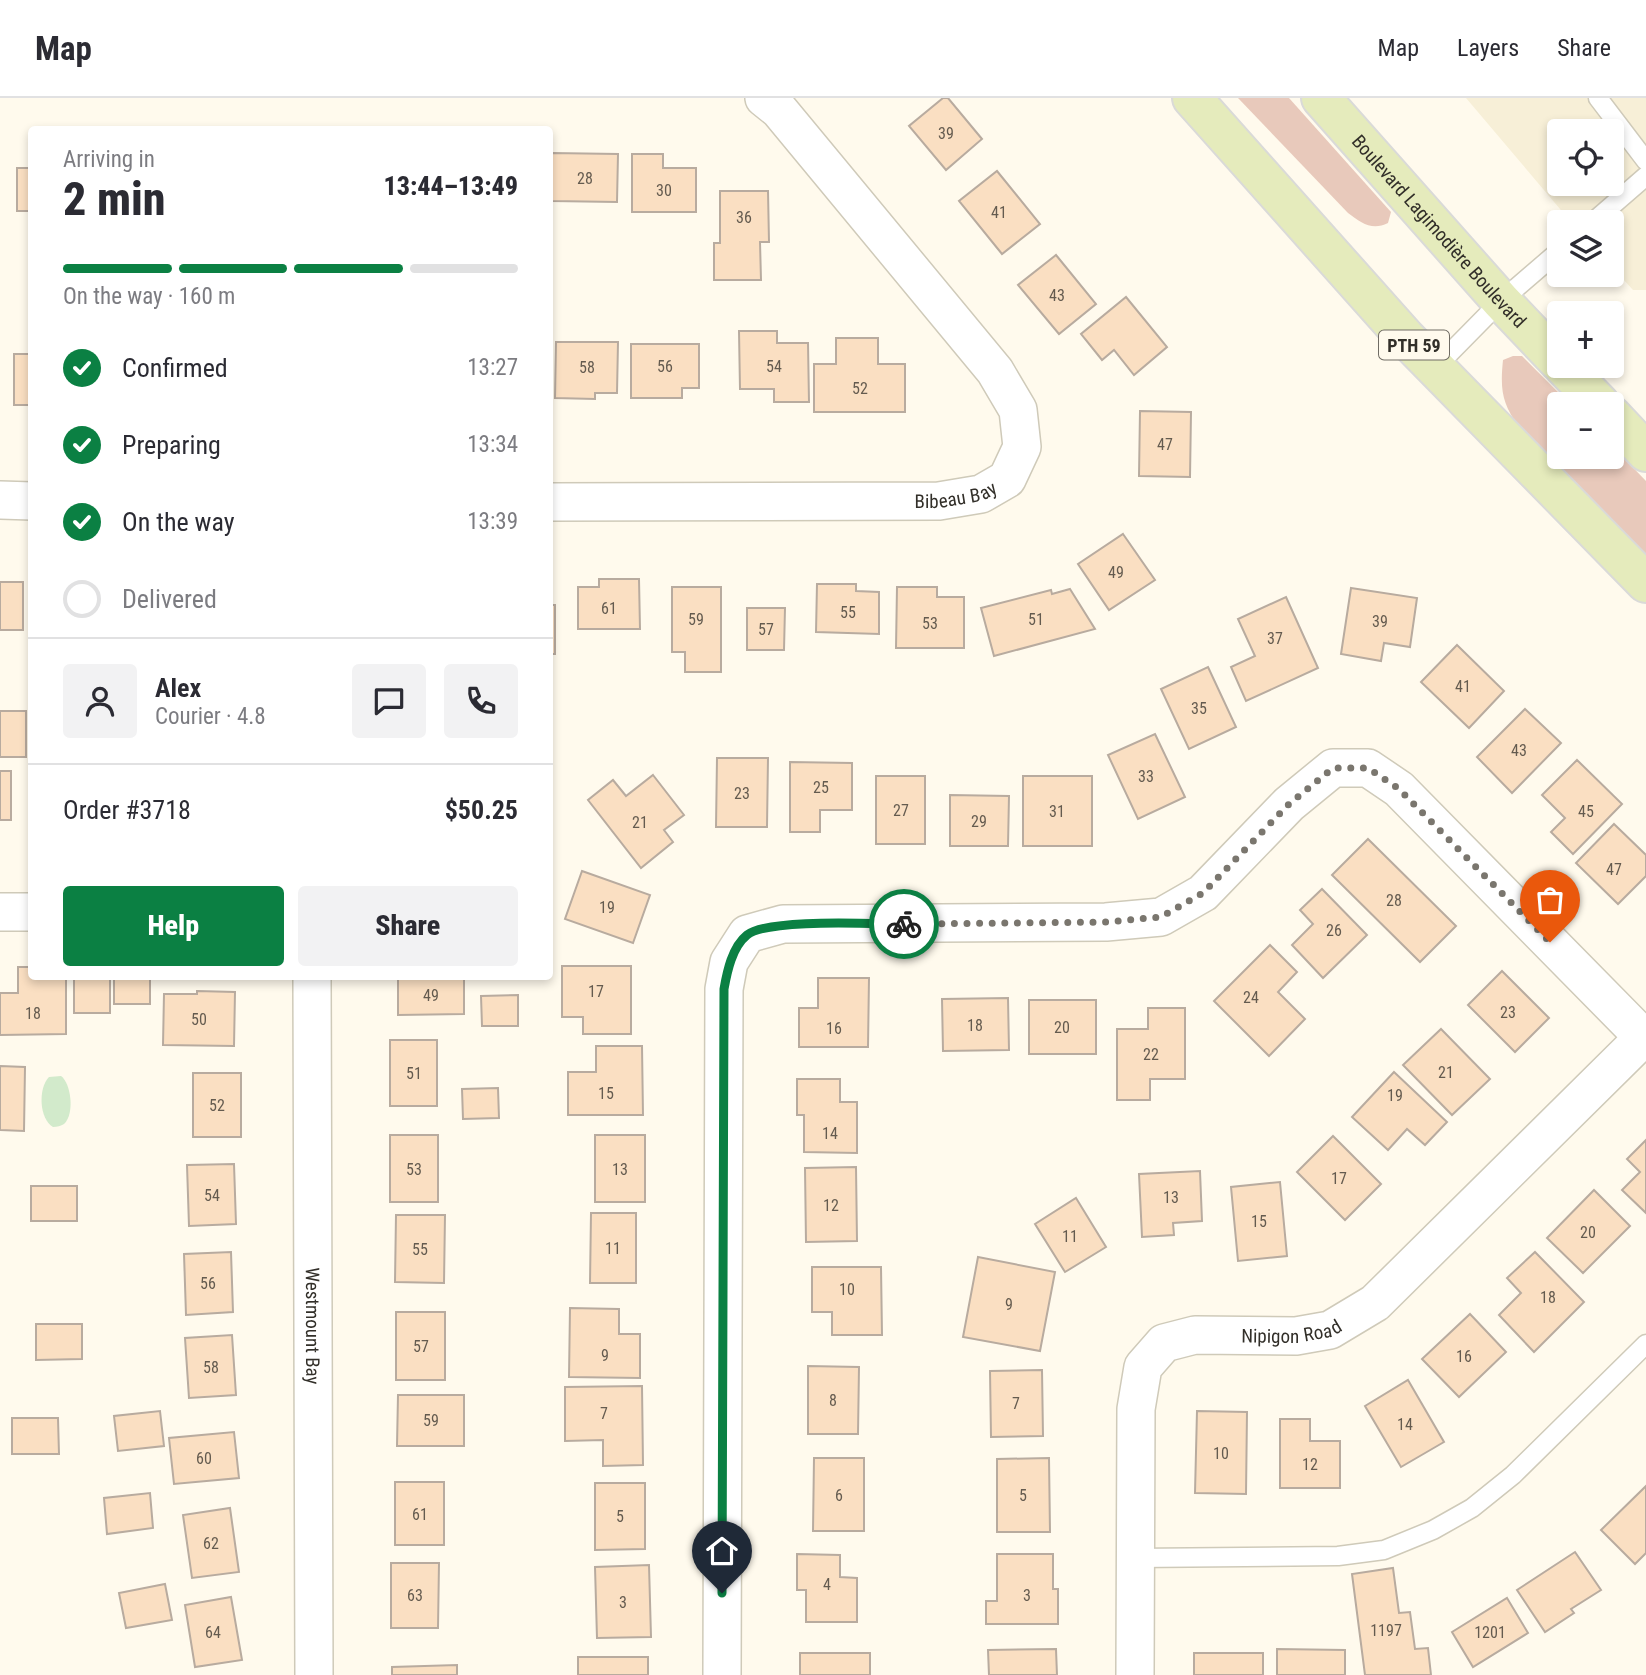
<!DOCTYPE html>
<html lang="en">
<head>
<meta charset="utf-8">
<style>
  body { margin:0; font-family:"Roboto Condensed",sans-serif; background:#f2f2f3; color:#2b2b33; height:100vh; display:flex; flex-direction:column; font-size:26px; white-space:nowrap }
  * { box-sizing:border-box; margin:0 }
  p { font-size:23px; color:#7c7c81 }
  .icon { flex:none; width:38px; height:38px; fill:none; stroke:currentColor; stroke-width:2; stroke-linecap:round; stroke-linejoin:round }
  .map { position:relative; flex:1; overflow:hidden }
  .side { position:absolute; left:28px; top:28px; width:525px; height:854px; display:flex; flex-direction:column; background:#fff; border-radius:7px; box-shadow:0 4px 10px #0003 }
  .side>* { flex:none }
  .tools { position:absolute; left:1547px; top:21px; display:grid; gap:14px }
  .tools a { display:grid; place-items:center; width:77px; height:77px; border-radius:7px; background:#fff; box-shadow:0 4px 10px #0003; font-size:35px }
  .pin { position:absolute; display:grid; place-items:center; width:60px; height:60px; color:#fff; margin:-72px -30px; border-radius:50% 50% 50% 0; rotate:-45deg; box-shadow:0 0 7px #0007 }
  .pin .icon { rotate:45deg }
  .courier { position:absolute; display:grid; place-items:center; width:70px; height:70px; margin:-35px; border:5px solid #0b8043; border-radius:50%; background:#fff; color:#222; box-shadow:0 2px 9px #0007 }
  .head em { font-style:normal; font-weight:800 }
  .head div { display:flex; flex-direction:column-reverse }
  .head { display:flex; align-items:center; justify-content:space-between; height:119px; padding:0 35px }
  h1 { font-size:46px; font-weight:800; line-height:52px }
  .bar { display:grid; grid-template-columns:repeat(4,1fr); gap:10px 7px; align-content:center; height:84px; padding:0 35px }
  .bar i { height:9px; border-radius:5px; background:#e1e1e2 }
  .bar .active { background:#0b8043 }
  .bar p { grid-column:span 4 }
  .line { display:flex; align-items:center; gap:18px; padding:0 35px; border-top:2px solid #e1e1e2 }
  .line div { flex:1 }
  .round { display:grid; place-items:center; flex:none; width:74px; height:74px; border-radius:7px; background:#f2f2f3 }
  ol { padding:0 35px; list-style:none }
  li { display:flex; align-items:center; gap:21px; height:77px }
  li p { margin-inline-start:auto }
  li .icon { padding:7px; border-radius:50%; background:#0b8043; color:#fff; stroke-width:4 }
  li:last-child { color:#7c7c81 }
  li i { width:38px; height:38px; border:4px solid #e1e1e2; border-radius:50% }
  .action { display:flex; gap:14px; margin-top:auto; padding:14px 35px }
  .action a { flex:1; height:80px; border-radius:7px; background:#0b8043; color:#fff; font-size:28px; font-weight:800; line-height:80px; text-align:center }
  .action a+a { background:#f2f2f3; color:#2b2b33 }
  header { display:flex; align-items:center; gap:42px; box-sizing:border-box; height:98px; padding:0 35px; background:#fff; border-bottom:2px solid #e1e1e2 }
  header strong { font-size:33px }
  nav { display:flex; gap:38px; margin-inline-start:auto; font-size:24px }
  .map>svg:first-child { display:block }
</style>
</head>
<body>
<header>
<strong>Map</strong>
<nav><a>Map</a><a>Layers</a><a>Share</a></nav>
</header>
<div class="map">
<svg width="1646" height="1577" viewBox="0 0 1646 1577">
  <rect width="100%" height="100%" fill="#fffaed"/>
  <path fill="#f7efd7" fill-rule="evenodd" d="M1466 0H1646V192H1633L1612 169V124H1571ZM1559 33H1612V86H1559Z"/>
  <g fill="#e8c9bb">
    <path d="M1238 0H1289L1391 114 1388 125C1372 133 1361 125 1348 115Z"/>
    <path d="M1513 258H1522L1570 306H1559V359H1612V348L1646 383V460L1519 329C1502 305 1500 292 1503 262Z"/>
  </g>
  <path fill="#d2eacb" d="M61 978C71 985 75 1016 64 1026 61 1028 57 1029 53 1029 39 1021 38 990 49 979Z"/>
  <g fill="#fadfc2" stroke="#b8ab9f" stroke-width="2">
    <polygon points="943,0 948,0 982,41 946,72 909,28"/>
    <polygon points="552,55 618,56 617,104 552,103"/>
    <polygon points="632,56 663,56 663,70 696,70 696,114 632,114"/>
    <rect x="17" y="70" width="15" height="43"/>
    <polygon points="997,73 1040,126 1002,156 959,103"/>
    <polygon points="720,93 768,93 769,144 760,144 761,182 714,182 714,145 720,145"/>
    <polygon points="1056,157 1096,206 1059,236 1018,187"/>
    <polygon points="1126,199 1167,249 1134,277 1114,252 1102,262 1081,236"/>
    <polygon points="739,233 777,233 777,245 808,245 809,304 774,304 774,291 740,291"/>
    <polygon points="836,240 878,240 878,266 905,266 905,314 814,314 814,266 836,266"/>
    <polygon points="556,244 618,244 617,295 595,295 595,301 555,300"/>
    <polygon points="631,246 699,246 699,290 682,290 682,300 631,300"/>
    <rect x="14" y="256" width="18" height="51"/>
    <polygon points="1140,313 1191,314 1190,379 1139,378"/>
    <polygon points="1123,436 1155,482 1109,512 1078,466"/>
    <polygon points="599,481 639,481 640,531 578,531 578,489 599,489"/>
    <rect x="0" y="484" width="23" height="48"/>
    <polygon points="817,486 856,486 856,493 879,494 879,536 816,534"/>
    <polygon points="672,489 721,489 721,574 685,574 685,554 672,554"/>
    <polygon points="897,489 937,489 937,499 964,499 964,550 896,550"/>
    <polygon points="1351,490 1417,500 1410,549 1384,545 1381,563 1341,556"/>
    <polygon points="1070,491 1095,531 994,558 981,510 1051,492 1052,496"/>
    <polygon points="1286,499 1318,570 1246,603 1231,569 1255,558 1238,521"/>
    <rect x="550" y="507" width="5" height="49"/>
    <polygon points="747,510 785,510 784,552 747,552"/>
    <polygon points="1457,547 1504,593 1469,630 1421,584"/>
    <polygon points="1208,569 1236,629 1189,651 1161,591"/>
    <polygon points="1525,611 1561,645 1512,695 1477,659"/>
    <rect x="0" y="613" width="26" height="46"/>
    <polygon points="1155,636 1185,699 1138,721 1108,657"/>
    <polygon points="717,660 768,660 767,729 716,729"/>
    <polygon points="1577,662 1622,706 1573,756 1551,734 1565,720 1542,697"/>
    <polygon points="790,664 852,665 852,712 820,712 820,734 790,734"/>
    <rect x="0" y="673" width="11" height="49"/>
    <polygon points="653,677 684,717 664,732 673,744 641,770 588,702 613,682 626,698"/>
    <rect x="876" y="678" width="49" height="68"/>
    <rect x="1023" y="678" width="69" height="70"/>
    <polygon points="950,697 1009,698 1008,748 950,748"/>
    <polygon points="1614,726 1646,757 1646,778 1618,806 1576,765"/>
    <polygon points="1368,741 1456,828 1420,864 1332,777"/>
    <polygon points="582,773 650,797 633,845 565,821"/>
    <polygon points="1322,791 1367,837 1323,880 1292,847 1313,826 1300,812"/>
    <polygon points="1270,847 1297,874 1278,894 1305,921 1269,958 1214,903"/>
    <polygon points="562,868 631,868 631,936 583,936 583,919 562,919"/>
    <polygon points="18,869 32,869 32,878 66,878 66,936 0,937 0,895 18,895"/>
    <polygon points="1502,873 1549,920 1515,954 1468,907"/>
    <rect x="74" y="878" width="36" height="37"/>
    <rect x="114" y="878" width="36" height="28"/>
    <polygon points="398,878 464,878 464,916 398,917"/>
    <polygon points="818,880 869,880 868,949 799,949 799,910 818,910"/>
    <polygon points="197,893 235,894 234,948 163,947 164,896 197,896"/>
    <polygon points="518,897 518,928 482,928 481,898"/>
    <polygon points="1008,900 1009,952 943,953 942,901"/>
    <rect x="1029" y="902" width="67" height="54"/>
    <polygon points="1148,910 1185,910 1185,981 1150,981 1150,1002 1117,1002 1117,931 1148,931"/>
    <polygon points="1441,931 1490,981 1452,1017 1403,967"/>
    <rect x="390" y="942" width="47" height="66"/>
    <polygon points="596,948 642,948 643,1017 568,1017 568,974 596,974"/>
    <polygon points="0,968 25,969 24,1033 0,1032"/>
    <polygon points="1394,974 1447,1024 1425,1047 1407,1031 1388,1052 1352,1019"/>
    <rect x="193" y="975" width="48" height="64"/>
    <polygon points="797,981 840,981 840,1004 857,1004 857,1055 804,1054 804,1017 797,1017"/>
    <polygon points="498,990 499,1020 463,1021 462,991"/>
    <rect x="390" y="1037" width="48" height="67"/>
    <rect x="595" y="1037" width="50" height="67"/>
    <polygon points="1333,1038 1381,1086 1345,1122 1297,1074"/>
    <polygon points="1646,1042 1646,1115 1622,1092 1640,1074 1627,1061"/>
    <polygon points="234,1066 236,1126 189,1128 187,1067"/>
    <polygon points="856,1069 857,1143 806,1144 805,1070"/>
    <polygon points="1200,1073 1202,1123 1173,1125 1174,1137 1142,1139 1139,1076"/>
    <polygon points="1280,1084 1287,1158 1238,1163 1231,1089"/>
    <rect x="31" y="1088" width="46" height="35"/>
    <polygon points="1594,1092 1630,1128 1583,1175 1547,1140"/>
    <polygon points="1076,1100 1106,1149 1065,1174 1035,1126"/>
    <polygon points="591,1115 636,1115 636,1185 590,1185"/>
    <polygon points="396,1117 445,1117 444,1185 395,1184"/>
    <polygon points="231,1154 233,1214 186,1217 184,1156"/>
    <polygon points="1535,1154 1584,1204 1534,1254 1499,1217 1521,1195 1507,1180"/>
    <polygon points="978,1159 1055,1174 1040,1253 963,1239"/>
    <polygon points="812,1169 881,1169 882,1237 832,1237 832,1214 812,1214"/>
    <polygon points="570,1210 619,1211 619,1236 640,1236 640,1280 569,1279"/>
    <rect x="396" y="1214" width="49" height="68"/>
    <polygon points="1470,1216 1506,1254 1459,1299 1422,1261"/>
    <polygon points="36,1226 82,1226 82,1261 36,1262"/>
    <polygon points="232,1237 236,1297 189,1300 185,1240"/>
    <polygon points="808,1268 859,1269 858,1336 808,1336"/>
    <polygon points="1042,1272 1043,1338 991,1339 990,1273"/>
    <polygon points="1408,1282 1444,1344 1401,1369 1365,1308"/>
    <polygon points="642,1288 643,1367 603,1368 603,1342 565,1343 565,1289"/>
    <polygon points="398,1297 464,1297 464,1348 397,1348"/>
    <polygon points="160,1313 164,1348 118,1353 114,1318"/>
    <polygon points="1197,1313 1247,1314 1246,1396 1195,1395"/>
    <polygon points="12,1320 58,1320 59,1356 12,1356"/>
    <polygon points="1280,1321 1310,1321 1310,1343 1340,1343 1340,1390 1280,1390"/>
    <polygon points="234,1334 239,1380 174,1386 169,1340"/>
    <polygon points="814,1360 864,1360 864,1433 813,1433"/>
    <polygon points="1049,1360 1050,1434 997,1434 997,1361"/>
    <rect x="395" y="1384" width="49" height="63"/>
    <polygon points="595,1385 645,1385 645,1451 595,1452"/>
    <polygon points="1646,1388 1646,1455 1635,1466 1601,1432"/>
    <polygon points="150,1395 153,1430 107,1436 104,1400"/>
    <polygon points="230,1410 239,1474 192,1480 183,1417"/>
    <polygon points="1575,1454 1601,1492 1571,1511 1574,1515 1545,1534 1517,1492"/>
    <polygon points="797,1456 840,1457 840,1479 857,1480 857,1524 806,1524 806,1492 797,1492"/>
    <polygon points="997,1456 1053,1456 1053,1491 1058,1491 1058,1526 986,1526 986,1503 997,1503"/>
    <polygon points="391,1465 439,1465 438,1530 391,1530"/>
    <polygon points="649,1467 651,1539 597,1540 595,1469"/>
    <polygon points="1393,1470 1399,1515 1410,1514 1415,1551 1428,1550 1431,1577 1365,1577 1352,1476"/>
    <polygon points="165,1486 172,1522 126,1530 119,1495"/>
    <polygon points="231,1499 242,1562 195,1569 185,1507"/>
    <polygon points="1507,1500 1528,1535 1473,1569 1452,1534"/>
    <polygon points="1056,1551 1057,1577 989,1577 988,1552"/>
    <polygon points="1277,1551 1345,1552 1345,1577 1277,1577"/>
    <rect x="800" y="1555" width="70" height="22"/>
    <rect x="1194" y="1555" width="69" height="22"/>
    <rect x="578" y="1559" width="70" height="18"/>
    <polygon points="457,1567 457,1577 392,1577 392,1569"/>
  </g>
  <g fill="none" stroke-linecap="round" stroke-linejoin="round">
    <defs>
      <g id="service">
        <polyline points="1598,0 1646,63"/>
        <polyline points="1593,124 1646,78"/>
        <polyline points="1435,270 1501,203 1559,153"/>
        <polyline points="1135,1460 1338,1458 1384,1452 1433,1432 1472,1410 1513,1377 1646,1246"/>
      </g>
      <g id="minor">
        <polyline points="0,402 32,403"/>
        <path id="s1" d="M550 404 939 403 981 396 1007 381 1022 349 1018 312 995 273 779 12 764 0"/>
        <polyline points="0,814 32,814"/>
        <path id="s2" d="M312 878 314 1577"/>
        <polyline points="722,1577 724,891 729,864 747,836 783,826 1106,824 1161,819 1203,795 1289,706 1333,670 1368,670 1399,691 1646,942"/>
        <path id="s3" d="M1135 1577 1136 1311 1143 1269 1164 1245 1195 1237 1296 1238 1330 1232 1375 1205 1643 940"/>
      </g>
      <g id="primary">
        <polyline points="1192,0 1405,239 1646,485"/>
        <path id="s4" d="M1321 0 1501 203 1559 264"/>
        <polyline points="1563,268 1600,306"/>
        <polyline points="1612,318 1646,354"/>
      </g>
    </defs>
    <use href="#service" stroke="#cfcab9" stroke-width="21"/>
    <use href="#minor" stroke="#cfcab9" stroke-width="40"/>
    <use href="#primary" stroke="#dadad8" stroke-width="42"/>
    <use href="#service" stroke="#fff" stroke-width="18"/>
    <use href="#minor" stroke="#fff" stroke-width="37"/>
    <use href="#primary" stroke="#e5ebbc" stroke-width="38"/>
  </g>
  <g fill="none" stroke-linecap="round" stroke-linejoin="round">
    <polyline stroke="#7a766e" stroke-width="7" stroke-dasharray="0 12.6" points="904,826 1106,824 1161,819 1203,795 1289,706 1333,670 1368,670 1399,691 1550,844"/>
    <path stroke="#0b8043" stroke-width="9" d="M722 1495 724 891C727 874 732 849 747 837 768 820 874 826 904 826"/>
  </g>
  <g text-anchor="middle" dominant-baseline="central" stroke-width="5" stroke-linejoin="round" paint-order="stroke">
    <g font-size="16" fill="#645b4f">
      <text x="946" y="35">39</text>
      <text x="585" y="80">28</text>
      <text x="664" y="92">30</text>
      <text x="999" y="114">41</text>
      <text x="744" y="119">36</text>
      <text x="1057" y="197">43</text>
      <text x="665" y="268">56</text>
      <text x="774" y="268">54</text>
      <text x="587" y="269">58</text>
      <text x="860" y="290">52</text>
      <text x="1165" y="346">47</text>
      <text x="1116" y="474">49</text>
      <text x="609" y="510">61</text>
      <text x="848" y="514">55</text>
      <text x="696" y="521">59</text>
      <text x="1036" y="521">51</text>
      <text x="1380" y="523">39</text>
      <text x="930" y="525">53</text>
      <text x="766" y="531">57</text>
      <text x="1275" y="540">37</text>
      <text x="1463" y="588">41</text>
      <text x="1199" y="610">35</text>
      <text x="1519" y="652">43</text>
      <text x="1146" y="678">33</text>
      <text x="821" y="689">25</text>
      <text x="742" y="695">23</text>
      <text x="901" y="712">27</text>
      <text x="1057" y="713">31</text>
      <text x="1586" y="713">45</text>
      <text x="979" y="723">29</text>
      <text x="640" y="724">21</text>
      <text x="1614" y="771">47</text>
      <text x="1394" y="802">28</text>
      <text x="607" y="809">19</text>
      <text x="1334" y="832">26</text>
      <text x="596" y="893">17</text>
      <text x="431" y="897">49</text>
      <text x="1251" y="899">24</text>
      <text x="1508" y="914">23</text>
      <text x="33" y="915">18</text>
      <text x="199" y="921">50</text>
      <text x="975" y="927">18</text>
      <text x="1062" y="929">20</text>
      <text x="834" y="930">16</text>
      <text x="1151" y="956">22</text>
      <text x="1446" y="974">21</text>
      <text x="414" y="975">51</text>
      <text x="606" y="995">15</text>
      <text x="1395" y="997">19</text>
      <text x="217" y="1007">52</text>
      <text x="830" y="1035">14</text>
      <text x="414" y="1071">53</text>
      <text x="620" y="1071">13</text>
      <text x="1339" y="1080">17</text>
      <text x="212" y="1097">54</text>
      <text x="1171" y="1099">13</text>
      <text x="831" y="1107">12</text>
      <text x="1259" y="1123">15</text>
      <text x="1588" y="1134">20</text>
      <text x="1070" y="1138">11</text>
      <text x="613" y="1150">11</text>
      <text x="420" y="1151">55</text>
      <text x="208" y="1185">56</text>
      <text x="847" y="1191">10</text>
      <text x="1548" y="1199">18</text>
      <text x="1009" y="1206">9</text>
      <text x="421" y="1248">57</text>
      <text x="605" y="1257">9</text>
      <text x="1464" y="1258">16</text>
      <text x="211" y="1269">58</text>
      <text x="833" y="1302">8</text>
      <text x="1016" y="1305">7</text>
      <text x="604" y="1315">7</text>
      <text x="431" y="1322">59</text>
      <text x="1405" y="1326">14</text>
      <text x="1221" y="1355">10</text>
      <text x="204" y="1360">60</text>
      <text x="1310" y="1366">12</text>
      <text x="839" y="1397">6</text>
      <text x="1023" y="1397">5</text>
      <text x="420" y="1416">61</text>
      <text x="620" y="1418">5</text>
      <text x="211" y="1445">62</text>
      <text x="827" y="1486">4</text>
      <text x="415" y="1497">63</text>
      <text x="1027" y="1497">3</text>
      <text x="623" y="1504">3</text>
      <text x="1386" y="1532">1197</text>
      <text x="213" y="1534">64</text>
      <text x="1490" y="1534">1201</text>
    </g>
    <rect fill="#fffaed" stroke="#706c64" stroke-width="2" x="1379" y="232.5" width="70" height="29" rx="5"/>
    <g font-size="18" font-weight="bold" fill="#322f29">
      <text x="1414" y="247">PTH 59</text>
    </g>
    <g font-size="19" fill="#322f29" stroke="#fffaed">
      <text stroke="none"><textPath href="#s4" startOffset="178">Boulevard Lagimodière Boulevard</textPath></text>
      <text stroke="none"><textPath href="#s1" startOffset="406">Bibeau Bay</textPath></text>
      <text stroke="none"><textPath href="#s2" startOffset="350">Westmount Bay</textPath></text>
      <text stroke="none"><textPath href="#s3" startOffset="469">Nipigon Road</textPath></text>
    </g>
  </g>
</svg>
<div class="tools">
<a><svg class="icon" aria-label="locate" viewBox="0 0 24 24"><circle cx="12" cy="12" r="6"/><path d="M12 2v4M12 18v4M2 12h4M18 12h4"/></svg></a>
<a><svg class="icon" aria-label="layers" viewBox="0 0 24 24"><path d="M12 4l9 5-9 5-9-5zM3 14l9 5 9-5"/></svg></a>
<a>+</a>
<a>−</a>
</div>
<div class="pin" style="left:1550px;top:844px;background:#ea580c"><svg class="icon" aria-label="bag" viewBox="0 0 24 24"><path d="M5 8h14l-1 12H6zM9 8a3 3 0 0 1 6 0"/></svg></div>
<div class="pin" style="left:722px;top:1495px;background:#1f2937"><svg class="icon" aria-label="home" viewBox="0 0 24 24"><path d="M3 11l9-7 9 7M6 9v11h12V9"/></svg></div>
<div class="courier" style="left:904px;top:826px"><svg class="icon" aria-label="bike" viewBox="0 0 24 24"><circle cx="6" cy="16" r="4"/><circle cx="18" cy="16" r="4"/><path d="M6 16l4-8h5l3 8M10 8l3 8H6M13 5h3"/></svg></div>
<section class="side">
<div class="head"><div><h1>2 min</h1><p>Arriving in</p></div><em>13:44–13:49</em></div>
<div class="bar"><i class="active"></i><i class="active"></i><i class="active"></i><i></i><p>On the way · 160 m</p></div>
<ol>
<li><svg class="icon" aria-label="check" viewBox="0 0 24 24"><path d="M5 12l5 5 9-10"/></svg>Confirmed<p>13:27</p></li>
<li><svg class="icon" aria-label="check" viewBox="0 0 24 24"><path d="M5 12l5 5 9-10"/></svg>Preparing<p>13:34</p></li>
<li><svg class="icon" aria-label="check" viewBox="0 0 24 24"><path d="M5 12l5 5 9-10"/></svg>On the way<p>13:39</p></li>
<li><i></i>Delivered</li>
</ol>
<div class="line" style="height:126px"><a class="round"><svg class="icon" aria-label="person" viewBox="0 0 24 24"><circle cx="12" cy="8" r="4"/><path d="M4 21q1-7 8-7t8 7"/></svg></a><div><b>Alex</b><p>Courier · 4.8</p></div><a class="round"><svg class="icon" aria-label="chat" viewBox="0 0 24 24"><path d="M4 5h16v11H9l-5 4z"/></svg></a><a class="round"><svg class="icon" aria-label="phone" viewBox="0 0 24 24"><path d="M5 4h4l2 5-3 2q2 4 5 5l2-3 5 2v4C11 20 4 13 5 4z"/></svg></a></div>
<div class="line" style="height:91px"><div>Order #3718</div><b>$50.25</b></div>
<div class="action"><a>Help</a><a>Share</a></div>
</section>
</div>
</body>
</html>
